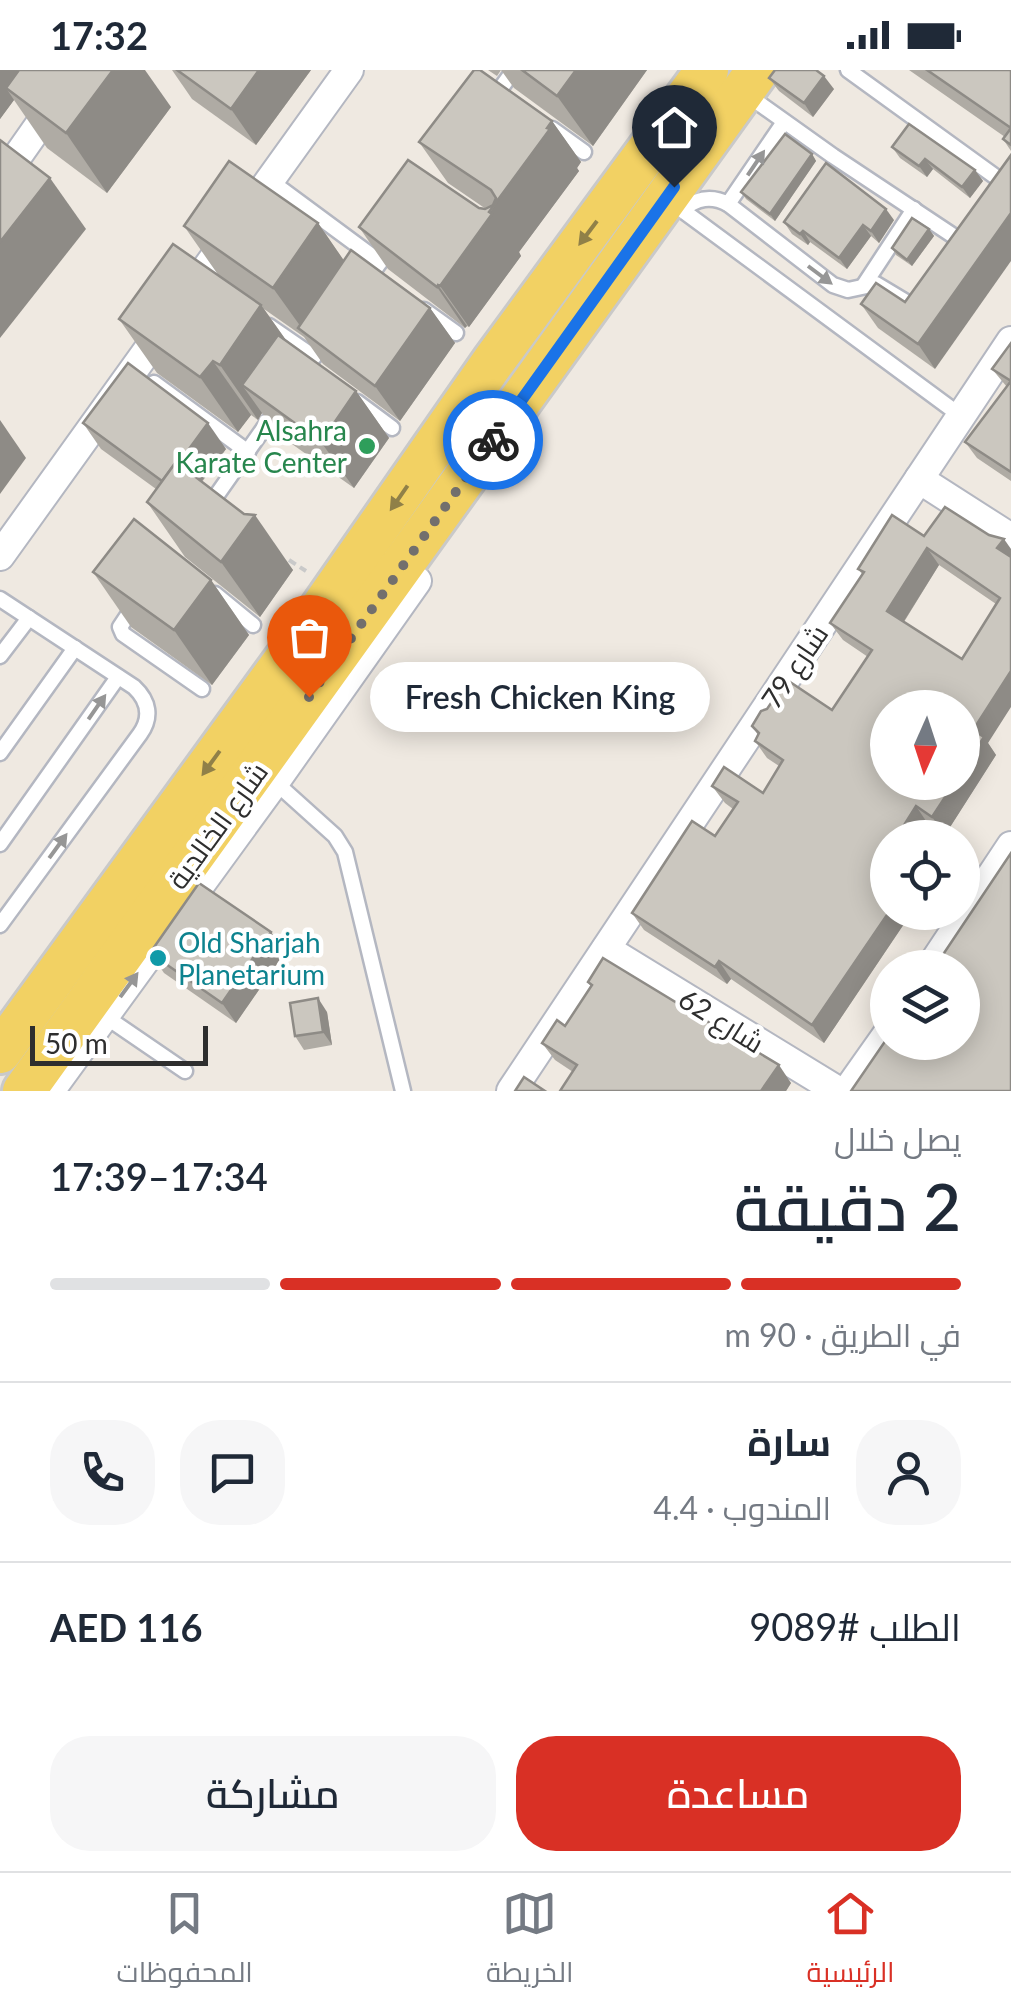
<!DOCTYPE html>
<html lang="ar">
<head>
<meta charset="utf-8">
<style>
  body { margin:0; font-family:Lato,Cairo,sans-serif; background:#f6f6f7; color:#1f2937; direction:rtl; height:100vh; display:flex; flex-direction:column; font-size:38px; white-space:nowrap }
  * { box-sizing:border-box; margin:0 }
  p { font-size:32px; color:#747a83 }
  .icon { flex:none; width:55px; height:55px; fill:none; stroke:currentColor; stroke-width:2; stroke-linecap:round; stroke-linejoin:round }
  .map { position:relative; height:1021px; overflow:hidden; direction:ltr }
  .drawer { display:flex; flex-direction:column; background:#fff; flex:1 }
  .drawer>* { flex:none }
  .needle { width:65px; rotate:183deg }
  .tools { position:absolute; left:870px; top:620px; display:grid; gap:20px }
  .tools a { display:grid; place-items:center; width:110px; height:110px; border-radius:50%; background:#fff; box-shadow:0 5px 25px #0003; font-size:50px }
  .scale { position:absolute; left:30px; bottom:25px; width:178px; box-sizing:border-box; padding-left:10px; border:5px solid #2e2e2e; border-top:0; font-size:28px; line-height:35px; white-space:nowrap; color:#2e2e2e; -webkit-text-stroke:8px #fff; paint-order:stroke }
  .pin { position:absolute; display:grid; place-items:center; width:85px; height:85px; color:#fff; margin:-102px -42px; border-radius:50% 50% 50% 0; rotate:-45deg; box-shadow:0 0 10px #0007 }
  .pin .icon { rotate:45deg }
  .courier { position:absolute; display:grid; place-items:center; width:100px; height:100px; margin:-50px; border:8px solid #1a73e8; border-radius:50%; background:#fff; color:#222; box-shadow:0 2px 12px #0007 }
  .bubble { position:absolute; height:70px; border-radius:35px; background:#fff; box-shadow:0 5px 25px #0003; font-size:32px; font-weight:600; line-height:70px; text-align:center; direction:rtl }
  .summary em { font-style:normal; font-weight:600 }
  .summary div { display:flex; flex-direction:column-reverse }
  .summary { display:flex; align-items:center; justify-content:space-between; height:170px; padding:0 50px }
  h1 { font-size:65px; font-weight:600; line-height:75px }
  .bar { display:grid; grid-template-columns:repeat(4,1fr); gap:15px 10px; align-content:center; height:120px; padding:0 50px }
  .bar i { height:12px; border-radius:8px; background:#e0e1e3 }
  .bar .selected { background:#d93025 }
  .bar p { grid-column:span 4 }
  .line { display:flex; align-items:center; gap:25px; padding:0 50px; border-top:2px solid #e0e1e3 }
  .line div { flex:1 }
  .round { display:grid; place-items:center; flex:none; width:105px; height:105px; border-radius:40px; background:#f6f6f7 }
  .action { display:flex; gap:20px; margin-top:auto; padding:20px 50px }
  .action a { flex:1; height:115px; border-radius:40px; background:#d93025; color:#fff; font-size:40px; font-weight:600; line-height:115px; text-align:center }
  .action a+a { background:#f6f6f7; color:#1f2937 }
  .status { display:flex; justify-content:space-between; align-items:center; height:70px; padding:0 50px; background:#fff; direction:ltr }
  .status svg { height:28px; fill:currentColor }
  .dock { display:flex; justify-content:space-around; align-items:center; height:140px; border-top:2px solid #e0e1e3; background:#fff; font-size:28px; color:#747a83 }
  .dock a { display:grid; justify-items:center; gap:5px }
  .dock .selected { color:#d93025 }
  .map>svg:first-child { display:block }
</style>
</head>
<body>
<div class="status"><b>17:32</b><svg viewBox="0 0 49 12"><path d="M0 12V9h3v3zM5 12V6h3v6zM10 12V3h3v9zM15 12V0h3v12zM26 1h20v11H26zM47 4h2v5h-2z"/></svg></div>
<div class="map">
<svg width="1011" height="1021" viewBox="0 0 1011 1021">
  <rect width="100%" height="100%" fill="#efe9e1"/>
  <g fill="none" stroke-linecap="round" stroke-linejoin="round">
    <defs>
      <g id="service">
        <polyline points="848,0 1011,118"/>
        <polyline points="746,24 833,86 955,167 959,176 958,181"/>
        <polyline points="493,29 514,0"/>
        <polyline points="552,59 584,82"/>
        <polyline points="269,110 380,192"/>
        <polyline points="728,134 784,52"/>
        <polyline points="365,214 392,174"/>
        <polyline points="864,215 914,139"/>
        <path d="M914 234 906 232 876 214 848 220 833 215 728 134C711 125 697 128 682 140L961 346"/>
        <polyline points="424,240 456,263"/>
        <polyline points="269,256 314,287"/>
        <polyline points="154,313 248,382"/>
        <polyline points="357,332 392,358"/>
        <polyline points="207,439 278,338"/>
        <polyline points="215,524 253,555"/>
        <path d="M0 529 134 617C149 631 152 647 140 664L0 855"/>
        <polyline points="134,536 120,557 123,564 202,619"/>
        <polyline points="0,586 29,548"/>
        <polyline points="0,683 75,578"/>
        <polyline points="275,712 335,766 345,782 403,1021"/>
        <polyline points="0,774 118,607"/>
        <polyline points="106,947 185,1001"/>
      </g>
      <g id="minor">
        <polyline points="0,111 78,0"/>
        <polyline points="919,409 1011,468"/>
        <polyline points="0,486 349,0"/>
        <polyline points="606,879 838,1021"/>
        <polyline points="930,898 1011,776"/>
        <polyline points="50,1021 275,712 417,511"/>
        <polyline points="511,1021 1011,271"/>
        <polyline points="847,1021 888,963"/>
      </g>
      <g id="primary">
        <polyline points="0,982 291,582 493,292 707,0"/>
        <polyline points="24,1021 758,0"/>
      </g>
    </defs>
    <use href="#service" stroke="#b4b7c1" stroke-width="19"/>
    <use href="#minor" stroke="#b4b7c1" stroke-width="32"/>
    <use href="#primary" stroke="#c9c9c9" stroke-width="48"/>
    <polyline stroke="#c9c9c9" stroke-width="4" stroke-dasharray="8 5" stroke-linecap="butt" points="289,490 306,501"/>
    <use href="#service" stroke="#fff" stroke-width="14"/>
    <use href="#minor" stroke="#fff" stroke-width="28"/>
    <use href="#primary" stroke="#f2d163" stroke-width="42"/>
  </g>
  <g fill="#afaba4" fill-rule="evenodd">
    <polygon points="0,0 171,37 107,123 47,78 14,30 0,49"/>
    <polygon points="172,0 311,0 256,75 192,29"/>
    <polygon points="488,0 647,0 593,76 514,18 501,0 497,6"/>
    <polygon points="909,0 1011,0 1011,81 1003,69 1005,67"/>
    <polygon points="769,8 834,19 813,47 779,21"/>
    <polygon points="552,51 581,92 577,98 579,101 519,182 521,186 469,257 467,256 465,258 388,199 359,157 479,138 486,139 448,113 419,72"/>
    <polygon points="892,77 975,100 983,111 970,128 933,99 927,107 900,88"/>
    <polygon points="812,84 816,91 775,151 746,129 741,122"/>
    <polygon points="894,150 879,173 871,166 847,199 810,172 808,175 792,164 784,152"/>
    <polygon points="318,153 344,191 430,238 455,273 400,351 323,294 304,267 264,239 286,270 356,321 389,368 354,418 275,362 262,343 258,350 251,345 238,362 157,303 119,249 219,206 184,156"/>
    <polygon points="929,159 934,166 912,196 896,185 892,178"/>
    <polygon points="905,232 935,299 878,258 861,234"/>
    <polygon points="1011,273 1011,411 977,388 965,372 1007,317 992,299"/>
    <polygon points="83,353 226,379 202,412 293,500 260,547 185,487 147,432 156,419 101,379"/>
    <path d="M924 466 1011 479 988 673 996 685 945 765 928 754 888 768V842H912L824 973 731 909 727 914 644 860 632 843 715 766 733 739 725 733 712 716 763 723 779 696 767 688 755 671 758 665 752 656 832 640 868 587 843 570 830 553 862 504 858 499ZM939 495 996 534 962 589 904 552Z"/>
    <polygon points="93,502 211,510 249,565 212,615 131,557"/>
    <polygon points="271,862 285,882 236,953 164,903 150,883"/>
    <polygon points="588,912 791,1013 786,1021 560,1021 573,1002 555,990 542,973 565,956 591,917"/>
    <polygon points="327,942 332,975 304,980 295,966"/>
  </g>
  <g fill="#8e8b86">
    <polygon points="0,0 34,0 6,18 14,30 0,49"/>
    <polygon points="113,0 145,0 171,37 107,123 66,63"/>
    <polygon points="259,0 311,0 256,75 231,39"/>
    <polygon points="576,0 647,0 593,76 557,26"/>
    <polygon points="824,6 834,19 813,47 804,33"/>
    <polygon points="552,51 581,92 577,98 579,101 519,182 521,186 469,257 440,216"/>
    <polygon points="812,84 816,91 775,151 770,144"/>
    <polygon points="925,89 933,99 927,107 919,96"/>
    <polygon points="975,100 983,111 970,128 962,117"/>
    <polygon points="50,108 86,159 0,268 0,172"/>
    <polygon points="886,139 894,150 879,173 871,161"/>
    <polygon points="1011,143 1011,191 935,299 918,274"/>
    <polygon points="318,153 356,208 306,264 273,218"/>
    <polygon points="863,155 871,166 847,199 839,188"/>
    <polygon points="929,159 934,166 912,196 907,190"/>
    <polygon points="803,161 810,172 808,175 800,164"/>
    <polygon points="438,215 467,256 465,258 437,217"/>
    <polygon points="261,235 300,290 242,315 262,343 258,350 220,295"/>
    <polygon points="430,238 455,273 400,351 375,316"/>
    <polygon points="213,291 251,345 238,362 200,307"/>
    <polygon points="356,321 389,368 354,418 321,372"/>
    <polygon points="0,350 26,388 0,424"/>
    <polygon points="208,353 226,379 195,420 175,397"/>
    <polygon points="255,445 293,500 260,547 221,492"/>
    <polygon points="1004,469 1011,479 1011,493 997,478"/>
    <polygon points="927,478 939,495 899,559 887,541"/>
    <polygon points="211,510 249,565 212,615 174,560"/>
    <polygon points="1011,601 1011,637 988,673 996,685 945,765 932,747 955,712 962,712 962,701 973,660"/>
    <polygon points="916,736 928,754 920,768 896,768"/>
    <polygon points="889,842 912,842 824,973 812,955"/>
    <polygon points="271,862 285,882 236,953 222,933"/>
    <polygon points="719,891 731,909 727,914 715,897"/>
    <polygon points="318,928 327,942 332,975 323,962"/>
    <polygon points="779,995 791,1013 786,1021 761,1021"/>
  </g>
  <g fill="#cbc7bf" stroke="#8e8b86" stroke-width="2.5" fill-rule="evenodd">
    <polygon points="19,0 113,0 66,63 6,18"/>
    <polygon points="177,0 259,0 231,39"/>
    <polygon points="474,0 480,0 552,51 547,58 550,59 489,142 492,144 440,216 438,215 437,217 359,157 408,90 479,138 485,139 493,135 496,128 491,120 419,72"/>
    <polygon points="522,0 576,0 557,26"/>
    <polygon points="775,0 816,0 824,6 804,33 769,8"/>
    <polygon points="927,0 1011,0 1011,75 1003,69 1011,58"/>
    <polygon points="909,54 975,100 962,117 925,89 919,96 892,77"/>
    <polygon points="785,64 812,84 770,144 741,122"/>
    <polygon points="0,70 50,108 0,172"/>
    <polygon points="1011,85 1011,143 918,274 861,234 876,213 905,232"/>
    <polygon points="229,91 318,153 273,218 184,156"/>
    <polygon points="826,93 886,139 871,161 863,155 839,188 803,161 800,164 784,152"/>
    <polygon points="912,148 929,159 907,190 892,178"/>
    <polygon points="173,174 261,235 220,295 213,291 200,307 119,249"/>
    <polygon points="351,180 430,238 375,316 298,258"/>
    <polygon points="278,265 356,321 321,372 242,315"/>
    <polygon points="1011,273 1011,402 965,372 1011,311 992,299"/>
    <polygon points="128,293 208,353 178,394 176,392 162,411 83,353"/>
    <polygon points="176,392 244,444 255,445 221,492 147,432"/>
    <path d="M945 437 989 465 1004 469 997 478 1011 487V601L973 660 984 667 962 701V638H888V712H955L932 747 916 736 896 768H888V842H889L812 955 719 891 715 897 632 843 692 751 715 766 738 732 712 716 724 697 763 723 783 690 755 671 759 663 752 656 761 641 767 639 787 610 832 640 872 580 830 553 864 502 858 499 892 445 924 466ZM927 478 1000 528 962 589 887 541Z"/>
    <polygon points="134,449 211,510 174,560 93,502"/>
    <polygon points="1011,783 1011,1021 851,1021 888,967 888,972 962,972 962,898 934,898"/>
    <polygon points="199,813 271,862 222,933 150,883"/>
    <polygon points="603,888 779,995 761,1021 560,1021 577,995 542,973 557,950 565,956 592,915 588,912"/>
    <polygon points="318,928 323,962 295,966 290,933"/>
    <polygon points="524,1007 545,1021 515,1021"/>
  </g>
  <defs><path id="oneway-solid" d="M-6-.8H1V-3.2L6.5 0L1 3.2V.8H-6Z" transform="scale(2.5)"/></defs>
  <g fill="#969696">
    <use href="#oneway-solid" transform="translate(756 93) rotate(-56)"/>
    <use href="#oneway-solid" transform="translate(820 205) rotate(37)"/>
    <use href="#oneway-solid" transform="translate(97 637) rotate(-55)"/>
    <use href="#oneway-solid" transform="translate(58 776) rotate(-54)"/>
    <use href="#oneway-solid" transform="translate(129 915) rotate(-54)"/>
  </g>
  <g fill="#908048">
    <use href="#oneway-solid" transform="translate(588 163) rotate(127)"/>
    <use href="#oneway-solid" transform="translate(399 428) rotate(125)"/>
    <use href="#oneway-solid" transform="translate(211 693) rotate(126)"/>
  </g>
  <g fill="none" stroke-linecap="round" stroke-linejoin="round">
    <polyline stroke="#726f6d" stroke-width="10" stroke-dasharray="0 18" points="309,627 493,370"/>
    <polyline stroke="#1a73e8" stroke-width="12" points="493,370 674,117"/>
  </g>
  <circle fill="#2e9e5b" stroke="#fff" stroke-width="4" cx="367" cy="376" r="10"/>
  <circle fill="#0f9aa8" stroke="#fff" stroke-width="4" cx="158" cy="888" r="10"/>
  <g text-anchor="middle" dominant-baseline="central" stroke-width="9" stroke-linejoin="round" paint-order="stroke">
    <g font-size="28" fill="#27864d" stroke="#fff" text-anchor="end">
      <text x="347" y="360">Alsahra<tspan x="347" dy="32">Karate Center</tspan></text>
    </g>
    <g font-size="28" fill="#2e2e2e" stroke="#fff">
      <text transform="translate(794 596) rotate(-56)">شارع 79</text>
      <text transform="translate(217 755) rotate(-54)">شارع الخالدية</text>
      <text transform="translate(722 950) rotate(32)">شارع 62</text>
    </g>
    <g font-size="28" fill="#0d838f" stroke="#fff" text-anchor="start">
      <text x="178" y="872">Old Sharjah<tspan x="178" dy="32">Planetarium</tspan></text>
    </g>
  </g>
</svg>
<div class="tools">
<a><svg class="needle" viewBox="-14 -14 28 28"><path d="M0-13l5 13h-10z" fill="#e53935"/><path d="M0 13l5-13h-10z" fill="#747a83"/></svg></a>
<a><svg class="icon" aria-label="locate" viewBox="0 0 24 24"><circle cx="12" cy="12" r="6"/><path d="M12 2v4M12 18v4M2 12h4M18 12h4"/></svg></a>
<a><svg class="icon" aria-label="layers" viewBox="0 0 24 24"><path d="M12 4l9 5-9 5-9-5zM3 14l9 5 9-5"/></svg></a>
</div>
<div class="scale">50 m</div>
<div class="pin" style="left:309px;top:627px;background:#ea580c"><svg class="icon" aria-label="bag" viewBox="0 0 24 24"><path d="M5 8h14l-1 12H6zM9 8a3 3 0 0 1 6 0"/></svg></div>
<div class="pin" style="left:674px;top:117px;background:#1f2937"><svg class="icon" aria-label="home" viewBox="0 0 24 24"><path d="M3 11l9-7 9 7M6 9v11h12V9"/></svg></div>
<div class="courier" style="left:493px;top:370px"><svg class="icon" aria-label="bike" viewBox="0 0 24 24"><circle cx="6" cy="16" r="4"/><circle cx="18" cy="16" r="4"/><path d="M6 16l4-8h5l3 8M10 8l3 8H6M13 5h3"/></svg></div>
<div class="bubble" style="left:370px;top:592px;width:340px">Fresh Chicken King</div>
</div>
<section class="drawer">
<div class="summary"><div><h1>2 دقيقة</h1><p>يصل خلال</p></div><em>17:34–17:39</em></div>
<div class="bar"><i class="selected"></i><i class="selected"></i><i class="selected"></i><i></i><p>في الطريق · 90 m</p></div>
<div class="line" style="height:180px"><a class="round"><svg class="icon" aria-label="person" viewBox="0 0 24 24"><circle cx="12" cy="8" r="4"/><path d="M4 21q1-7 8-7t8 7"/></svg></a><div><b>سارة</b><p>المندوب · 4.4</p></div><a class="round"><svg class="icon" aria-label="chat" viewBox="0 0 24 24"><path d="M4 5h16v11H9l-5 4z"/></svg></a><a class="round"><svg class="icon" aria-label="phone" viewBox="0 0 24 24"><path d="M5 4h4l2 5-3 2q2 4 5 5l2-3 5 2v4C11 20 4 13 5 4z"/></svg></a></div>
<div class="line" style="height:130px"><div>الطلب #9089</div><b>AED 116</b></div>
<div class="action"><a>مساعدة</a><a>مشاركة</a></div>
</section>
<nav class="dock">
<a class="selected"><svg class="icon" aria-label="home" viewBox="0 0 24 24"><path d="M3 11l9-7 9 7M6 9v11h12V9"/></svg>الرئيسية</a>
<a><svg class="icon" aria-label="map" viewBox="0 0 24 24"><path d="M3 6l6-2 6 2 6-2v14l-6 2-6-2-6 2zM9 4v14M15 6v14"/></svg>الخريطة</a>
<a><svg class="icon" aria-label="saved" viewBox="0 0 24 24"><path d="M7 4h10v16l-5-4-5 4z"/></svg>المحفوظات</a>
</nav>
</body>
</html>
